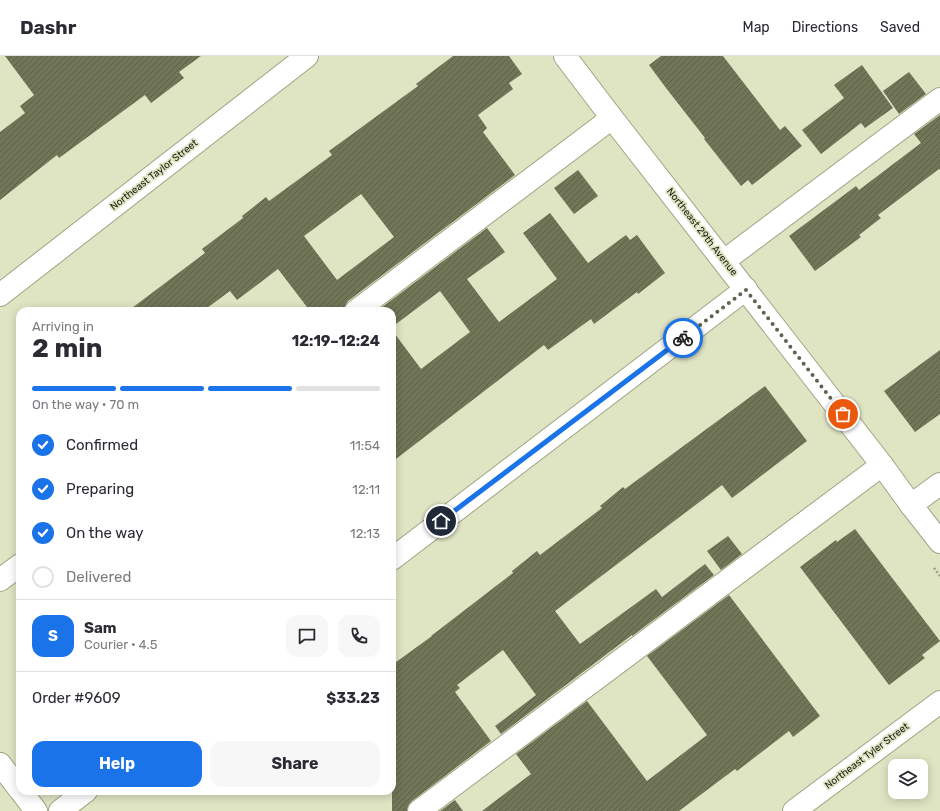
<!DOCTYPE html>
<html lang="en">
<head>
<meta charset="utf-8">
<style>
  body { margin:0; font-family:Rubik,sans-serif; background:#f7f7f7; color:#2b2b33; height:100vh; display:flex; flex-direction:column; font-size:15px; white-space:nowrap }
  * { box-sizing:border-box; margin:0 }
  p { font-size:13px; color:#7c7c81 }
  .icon { flex:none; width:22px; height:22px; fill:none; stroke:currentColor; stroke-width:2; stroke-linecap:round; stroke-linejoin:round }
  .map { position:relative; flex:1; overflow:hidden }
  .sheet { position:absolute; left:16px; top:251px; width:380px; height:488px; display:flex; flex-direction:column; background:#fff; border-radius:12px; box-shadow:0 2px 10px #0003 }
  .sheet>* { flex:none }
  .buttons { position:absolute; left:888px; top:703px; display:grid; gap:8px }
  .buttons a { display:grid; place-items:center; width:40px; height:40px; border-radius:8px; background:#fff; box-shadow:0 2px 10px #0003; font-size:20px }
  .pin { position:absolute; display:grid; place-items:center; width:34px; height:34px; color:#fff; margin:-17px; border:2px solid #fff; border-radius:50%; box-shadow:0 1px 4px #0007 }
  .courier { position:absolute; display:grid; place-items:center; width:40px; height:40px; margin:-20px; border:3px solid #1a73e8; border-radius:50%; background:#fff; color:#222; box-shadow:0 1px 5px #0007 }
  .headline em { font-style:normal; font-weight:700 }
  .headline div { display:flex; flex-direction:column-reverse }
  .headline { display:flex; align-items:center; justify-content:space-between; height:68px; padding:0 16px }
  h1 { font-size:26px; font-weight:700; line-height:30px }
  .bar { display:grid; grid-template-columns:repeat(4,1fr); gap:6px 4px; align-content:center; height:48px; padding:0 16px }
  .bar i { height:5px; border-radius:3px; background:#e1e1e2 }
  .bar .on { background:#1a73e8 }
  .bar p { grid-column:span 4 }
  .line { display:flex; align-items:center; gap:10px; padding:0 16px; border-top:1px solid #e1e1e2 }
  .line div { flex:1 }
  .round { display:grid; place-items:center; flex:none; width:42px; height:42px; border-radius:12px; background:#f7f7f7 }
  ol { padding:0 16px; list-style:none }
  li { display:flex; align-items:center; gap:12px; height:44px }
  li p { margin-inline-start:auto }
  li .icon { padding:4px; border-radius:50%; background:#1a73e8; color:#fff; stroke-width:4 }
  li:last-child { color:#7c7c81 }
  li i { width:22px; height:22px; border:2px solid #e1e1e2; border-radius:50% }
  .cta { display:flex; gap:8px; margin-top:auto; padding:8px 16px }
  .cta a { flex:1; height:46px; border-radius:12px; background:#1a73e8; color:#fff; font-size:16px; font-weight:700; line-height:46px; text-align:center }
  .cta a+a { background:#f7f7f7; color:#2b2b33 }
  header { display:flex; align-items:center; gap:24px; box-sizing:border-box; height:56px; padding:0 20px; background:#fff; border-bottom:1px solid #e1e1e2 }
  header strong { font-size:19px }
  nav { display:flex; gap:22px; margin-inline-start:auto; font-size:14px }
  .map>svg:first-child { display:block }
</style>
</head>
<body>
<header>
<strong>Dashr</strong>
<nav><a>Map</a><a>Directions</a><a>Saved</a></nav>
</header>
<div class="map">
<svg width="940" height="755" viewBox="0 0 940 755">
  <defs>
    <pattern id="building-hatch" width="6" height="6" patternUnits="userSpaceOnUse"><rect width="6" height="6" fill="#727658"/><path d="M-1 1l2-2M0 6l6-6M5 7l2-2" fill="none" stroke="#5d6047"/></pattern>
  </defs>
  <rect width="100%" height="100%" fill="#dfe4c3"/>
  <g fill="url(#building-hatch)" fill-rule="evenodd">
    <polygon points="5,0 201,0 179,16 184,22 151,47 145,39 59,102 57,99 0,144 0,76 25,57 20,50 34,39"/>
    <path d="M453 0H509L522 18 509 27 513 33 478 59 487 72 483 76 515 119 348 245 345 250 344 255H310L278 213 237 244 230 235 203 255H128L205 197 202 193 243 162 242 160 266 141 269 145 332 99 329 95 418 30 416 28ZM361 138 394 181 337 224 304 180Z"/>
    <polygon points="661,0 723,0 780,74 785,70 802,90 752,129 748,124 741,130 704,83 705,82 666,32 649,9"/>
    <polygon points="862,9 893,52 865,72 861,67 821,98 802,74 844,42 834,29"/>
    <polygon points="909,16 926,38 899,58 883,35"/>
    <polygon points="940,59 940,114 939,113 878,159 881,162 859,179 861,181 815,215 789,180 856,130 859,134 921,87 914,78"/>
    <polygon points="578,114 598,140 574,158 554,132"/>
    <polygon points="550,157 588,207 626,179 630,184 637,179 665,217 638,238 637,236 594,268 591,263 548,294 544,289 392,406 392,274 421,313 470,276 440,235 392,271 392,255 377,255 487,172 505,196 467,223 499,266 557,223 523,177"/>
    <polygon points="940,294 940,358 915,376 884,335"/>
    <polygon points="765,330 807,385 732,442 722,429 555,555 580,588 656,533 662,541 705,508 714,519 632,580 632,579 501,678 495,670 536,639 503,594 457,629 460,632 455,636 491,685 412,745 408,750 407,755 392,755 392,609 432,580 431,580 513,517 512,515 537,495 540,499 602,452 600,450 623,431 625,433"/>
    <polygon points="855,473 940,585 922,599 925,602 889,629 800,511 836,484 837,486"/>
    <polygon points="728,480 742,498 721,514 707,495"/>
    <polygon points="729,539 820,660 793,681 789,675 737,715 735,713 679,755 482,755 531,718 516,698 587,645 647,725 707,679 647,600"/>
    <polygon points="455,744 463,755 440,755"/>
  </g>
  <g fill="none" stroke-linecap="round" stroke-linejoin="round">
    <defs>
      <g id="minor">
        <polyline points="565,0 612,62 882,409 911,449 940,486"/>
        <polyline points="724,205 940,43"/>
        <polyline points="0,239 307,0"/>
        <polyline points="356,255 612,62"/>
        <polyline points="911,449 940,428"/>
        <polyline points="392,503 746,233"/>
        <polyline points="0,524 20,509"/>
        <polyline points="0,708 20,734"/>
        <polyline points="21,735 36,755"/>
        <polyline points="60,755 86,735"/>
        <polyline points="419,755 882,409"/>
        <polyline points="794,755 940,646"/>
      </g>
    </defs>
    <use href="#minor" stroke="#a0a485" stroke-width="24"/>
    <polyline stroke="#9da187" stroke-width="2.5" stroke-dasharray="2 2" stroke-linecap="butt" points="934,512 940,520"/>
    <use href="#minor" stroke="#fff" stroke-width="22"/>
  </g>
  <g fill="none" stroke-linecap="round" stroke-linejoin="round">
    <polyline stroke="#60634f" stroke-width="4" stroke-dasharray="0 7.2" points="683,282 746,234 843,358"/>
    <polyline stroke="#1a73e8" stroke-width="5" points="441,465 683,282"/>
  </g>
  <g text-anchor="middle" dominant-baseline="central" stroke-width="3.5" stroke-linejoin="round" paint-order="stroke">
    <g font-size="10" fill="#1b1d11" stroke="#dfe4c3">
      <text transform="translate(154 119) rotate(-38)">Northeast Taylor Street</text>
      <text transform="translate(702 176) rotate(52)">Northeast 29th Avenue</text>
      <text transform="translate(867 700) rotate(-37)">Northeast Tyler Street</text>
    </g>
  </g>
</svg>
<div class="buttons">
<a><svg class="icon" aria-label="layers" viewBox="0 0 24 24"><path d="M12 4l9 5-9 5-9-5zM3 14l9 5 9-5"/></svg></a>
</div>
<div class="pin" style="left:843px;top:358px;background:#ea580c"><svg class="icon" aria-label="bag" viewBox="0 0 24 24"><path d="M5 8h14l-1 12H6zM9 8a3 3 0 0 1 6 0"/></svg></div>
<div class="pin" style="left:441px;top:465px;background:#1f2937"><svg class="icon" aria-label="home" viewBox="0 0 24 24"><path d="M3 11l9-7 9 7M6 9v11h12V9"/></svg></div>
<div class="courier" style="left:683px;top:282px"><svg class="icon" aria-label="bike" viewBox="0 0 24 24"><circle cx="6" cy="16" r="4"/><circle cx="18" cy="16" r="4"/><path d="M6 16l4-8h5l3 8M10 8l3 8H6M13 5h3"/></svg></div>
<section class="sheet">
<div class="headline"><div><h1>2 min</h1><p>Arriving in</p></div><em>12:19–12:24</em></div>
<div class="bar"><i class="on"></i><i class="on"></i><i class="on"></i><i></i><p>On the way · 70 m</p></div>
<ol>
<li><svg class="icon" aria-label="check" viewBox="0 0 24 24"><path d="M5 12l5 5 9-10"/></svg>Confirmed<p>11:54</p></li>
<li><svg class="icon" aria-label="check" viewBox="0 0 24 24"><path d="M5 12l5 5 9-10"/></svg>Preparing<p>12:11</p></li>
<li><svg class="icon" aria-label="check" viewBox="0 0 24 24"><path d="M5 12l5 5 9-10"/></svg>On the way<p>12:13</p></li>
<li><i></i>Delivered</li>
</ol>
<div class="line" style="height:72px"><b class="round" style="background:#1a73e8;color:#fff">S</b><div><b>Sam</b><p>Courier · 4.5</p></div><a class="round"><svg class="icon" aria-label="chat" viewBox="0 0 24 24"><path d="M4 5h16v11H9l-5 4z"/></svg></a><a class="round"><svg class="icon" aria-label="phone" viewBox="0 0 24 24"><path d="M5 4h4l2 5-3 2q2 4 5 5l2-3 5 2v4C11 20 4 13 5 4z"/></svg></a></div>
<div class="line" style="height:52px"><div>Order #9609</div><b>$33.23</b></div>
<div class="cta"><a>Help</a><a>Share</a></div>
</section>
</div>
</body>
</html>
